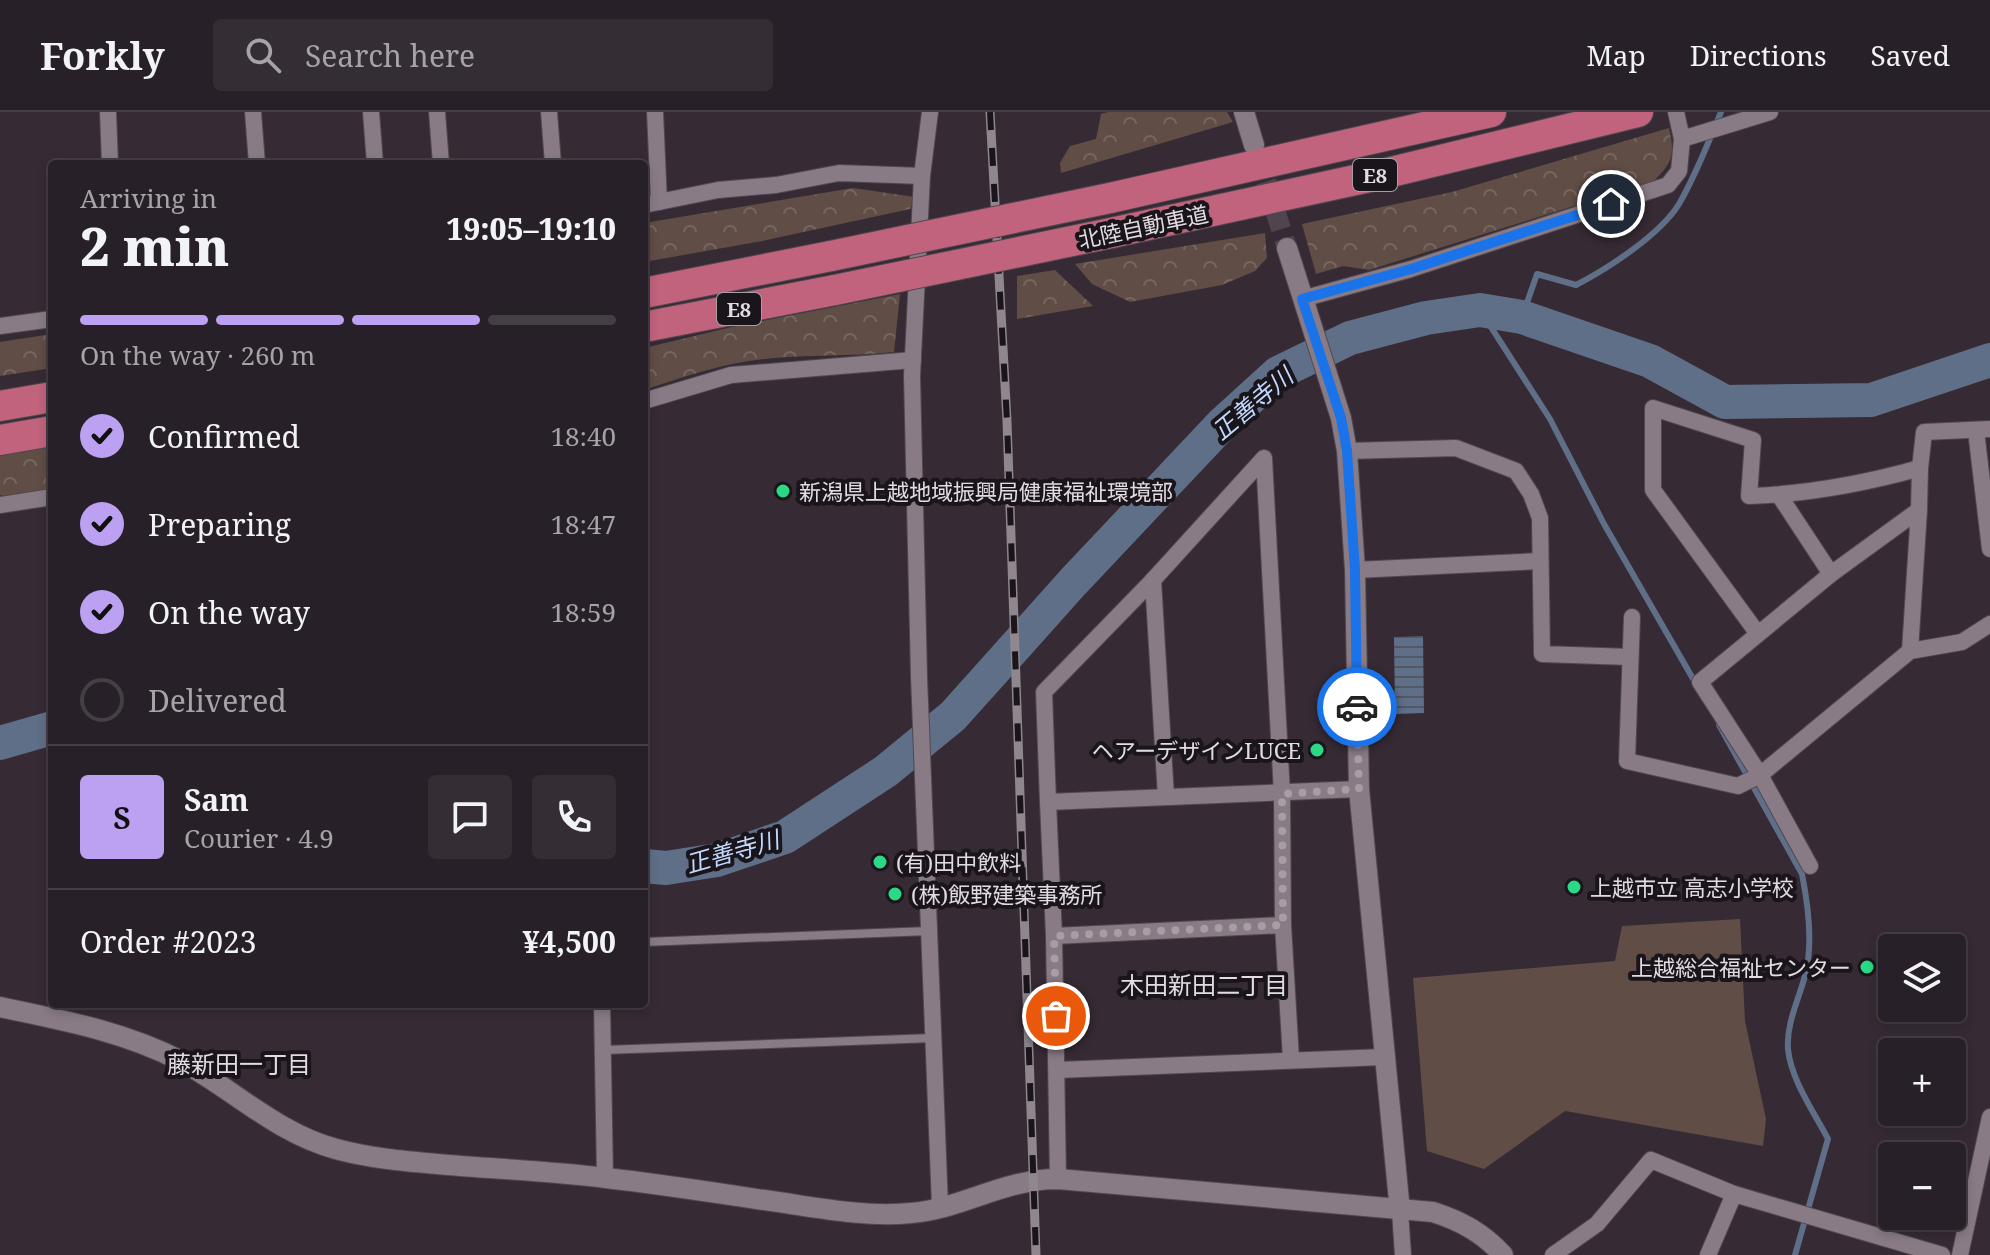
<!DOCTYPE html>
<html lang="en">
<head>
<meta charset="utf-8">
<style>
  body { margin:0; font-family:"Noto Serif","Noto Sans JP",serif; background:#342d34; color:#f1f3f6; height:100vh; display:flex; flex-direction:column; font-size:30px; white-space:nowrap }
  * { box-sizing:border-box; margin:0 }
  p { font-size:26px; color:#a5a3a8 }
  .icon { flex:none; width:44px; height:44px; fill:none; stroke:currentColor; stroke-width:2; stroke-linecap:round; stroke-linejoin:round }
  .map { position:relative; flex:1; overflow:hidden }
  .panel { position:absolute; left:48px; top:48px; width:600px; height:848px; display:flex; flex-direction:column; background:#282028; border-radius:8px; box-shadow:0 4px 12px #0003,0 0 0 2px #443e45 }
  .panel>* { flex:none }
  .controls { position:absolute; left:1878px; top:822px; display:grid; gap:16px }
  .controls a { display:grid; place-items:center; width:88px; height:88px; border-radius:8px; background:#282028; box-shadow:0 4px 12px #0003,0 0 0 2px #443e45; font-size:40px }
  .pin { position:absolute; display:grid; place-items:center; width:68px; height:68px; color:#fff; margin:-34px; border:4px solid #fff; border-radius:50%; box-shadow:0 2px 8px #0007 }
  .courier { position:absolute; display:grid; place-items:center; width:80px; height:80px; margin:-40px; border:6px solid #1a73e8; border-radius:50%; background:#fff; color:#222; box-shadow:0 2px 10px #0007 }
  .overview em { font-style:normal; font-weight:800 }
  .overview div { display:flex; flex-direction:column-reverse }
  .overview { display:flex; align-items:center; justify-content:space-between; height:136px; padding:0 32px }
  h1 { font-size:52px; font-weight:800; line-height:60px }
  .bar { display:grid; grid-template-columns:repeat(4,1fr); gap:12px 8px; align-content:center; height:96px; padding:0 32px }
  .bar i { height:10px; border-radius:6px; background:#443e45 }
  .bar .current { background:#bca0f2 }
  .bar p { grid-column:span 4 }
  .line { display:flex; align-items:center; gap:20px; padding:0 32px; border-top:2px solid #443e45 }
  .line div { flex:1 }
  .round { display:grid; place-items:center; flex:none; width:84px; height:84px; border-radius:8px; background:#342d34 }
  ol { padding:0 32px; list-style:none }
  li { display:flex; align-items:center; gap:24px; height:88px }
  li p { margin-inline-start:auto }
  li .icon { padding:8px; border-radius:50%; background:#bca0f2; color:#111; stroke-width:4 }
  li:last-child { color:#a5a3a8 }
  li i { width:44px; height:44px; border:4px solid #443e45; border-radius:50% }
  header { display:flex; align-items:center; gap:48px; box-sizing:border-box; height:112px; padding:0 40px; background:#282028; border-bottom:2px solid #443e45 }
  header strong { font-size:38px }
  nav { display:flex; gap:44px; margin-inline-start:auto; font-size:28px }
  .search { width:560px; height:72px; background:#342d34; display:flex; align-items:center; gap:20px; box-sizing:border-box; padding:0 28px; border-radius:8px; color:#a5a3a8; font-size:30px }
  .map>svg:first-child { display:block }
</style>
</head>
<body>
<header>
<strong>Forkly</strong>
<div class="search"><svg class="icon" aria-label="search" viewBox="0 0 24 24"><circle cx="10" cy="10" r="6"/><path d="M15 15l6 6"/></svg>Search here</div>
<nav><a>Map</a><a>Directions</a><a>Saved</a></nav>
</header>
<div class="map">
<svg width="1990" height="1143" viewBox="0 0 1990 1143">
  <defs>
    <pattern id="forest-crowns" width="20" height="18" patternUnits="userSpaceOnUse" patternTransform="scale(2)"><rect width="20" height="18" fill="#604d46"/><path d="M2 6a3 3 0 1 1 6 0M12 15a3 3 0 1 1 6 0" fill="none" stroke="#766660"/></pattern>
    <pattern id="water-rules" width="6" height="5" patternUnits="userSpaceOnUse" patternTransform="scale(2)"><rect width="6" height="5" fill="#606f88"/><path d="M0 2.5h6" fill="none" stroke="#525866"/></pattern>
  </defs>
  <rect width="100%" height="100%" fill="#362b35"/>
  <g fill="url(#forest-crowns)">
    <polygon points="1108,0 1227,0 1233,10 1061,61 1060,51 1070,34 1096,27 1101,2"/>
    <path d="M1669 16C1675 42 1673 50 1654 69L1369 158 1343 154 1316 162 1302 112 1452 80Z"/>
    <polygon points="853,76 915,85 910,97 762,129 644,150 644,111"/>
    <polygon points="1265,121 1267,146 1255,159 1222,173 1130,190 1092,172 1075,152"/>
    <polygon points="1055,158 1093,194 1017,207 1017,164"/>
    <path d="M900 182 894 240C851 245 807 242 764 247 722 251 684 265 644 278V236L732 215Z"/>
    <polygon points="52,222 52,256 0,264 0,230"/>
    <polygon points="52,335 52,378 10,386 0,383 0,343"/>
  </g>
  <polygon fill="#604d46" points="1740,807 1745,909 1766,1007 1763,1034 1565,999 1484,1057 1427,1039 1413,866 1615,849 1622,814"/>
  <polygon fill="url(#water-rules)" points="1423,524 1424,601 1395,602 1394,525"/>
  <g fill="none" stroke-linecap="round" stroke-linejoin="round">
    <g stroke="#606f88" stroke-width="6">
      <polyline points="1480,198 1550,307 1604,412 1696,572"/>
      <path d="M1522 205 1537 162 1576 173C1607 157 1660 123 1679 92 1696 63 1708 31 1721 0"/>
      <path d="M1719 613 1802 762C1808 792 1813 829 1806 860 1800 885 1786 911 1788 937 1791 968 1814 1000 1828 1027L1795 1143"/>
    </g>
    <g stroke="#606f88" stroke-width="34">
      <polyline points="0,631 52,616"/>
      <polyline points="644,754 666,756 717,748 785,725 886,659 953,604 1073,470 1223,311 1278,261 1350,226 1426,206 1480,198 1522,205 1650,249 1725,290 1871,288 1990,248"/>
    </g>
    <polyline stroke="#50454f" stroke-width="20" stroke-dasharray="20 10" stroke-linecap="butt" points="1257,41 1287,136"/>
    <defs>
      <g id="service">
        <polyline points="644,830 929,819"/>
        <polyline points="604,938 933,926"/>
      </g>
      <g id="minor">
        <polyline points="108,0 110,52"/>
        <polyline points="253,0 257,52"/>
        <polyline points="371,0 375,52"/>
        <polyline points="437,0 441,52"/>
        <polyline points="549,0 553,52"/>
        <polyline points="655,0 659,90"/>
        <polyline points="930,0 922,64 912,264 919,565 940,1094"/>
        <polyline points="1676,0 1682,27 1770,0"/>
        <polyline points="644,93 718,78 776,73 839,61 922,64"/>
        <polyline points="1302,187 1411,157 1668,73 1679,59 1682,27"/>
        <polyline points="0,214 52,207"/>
        <polyline points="644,289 731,263 913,248"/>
        <polyline points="1976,319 1990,437"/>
        <polyline points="1347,339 1456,336 1516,359 1531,382 1540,406 1542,542 1630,545"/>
        <polyline points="1920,356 1924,320 1990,317"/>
        <polyline points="1779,383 1831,462"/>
        <polyline points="0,393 52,385"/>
        <polyline points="1355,458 1540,449"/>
        <polyline points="1632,505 1627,649 1738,674 1760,663 1910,539 1962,530 1990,512"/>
        <path d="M1758 522 1653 378V296L1753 328 1749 384C1809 382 1863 372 1920 356L1919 398"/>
        <polyline points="1166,685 1153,468 1044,580 1048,690 1359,677"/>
        <polyline points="1048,690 1054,824 1283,813 1282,682 1264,346 1153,468"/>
        <polyline points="1810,754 1760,663 1700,570 1831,462 1919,398 1910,539"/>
        <polyline points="1283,813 1291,947"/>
        <polyline points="1054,824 1058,1067"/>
        <polyline points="602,892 605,1066"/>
        <polyline points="1057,958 1384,945"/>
        <polyline points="1400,1099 1403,1143"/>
        <polyline points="1553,1143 1597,1112 1651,1048 1734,1082 1942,1143"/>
        <polyline points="1708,1143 1734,1082"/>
        <polyline points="1960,1143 1990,1005"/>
      </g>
      <g id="tertiary">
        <polyline points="1244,0 1254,33"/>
        <polyline points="1287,136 1341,306 1347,339 1355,458 1359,677 1400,1099"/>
        <path d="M0 895C61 908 123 919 179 948 232 976 276 1021 336 1037 369 1046 403 1049 437 1052 493 1057 550 1059 606 1066 668 1073 729 1083 791 1092 830 1098 872 1105 911 1101 962 1097 1003 1067 1058 1067L1433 1100C1461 1109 1483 1121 1503 1143"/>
      </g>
      <g id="motorway">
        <polyline points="1110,86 1491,0"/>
        <polyline points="1111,121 1383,62 1638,0"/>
        <polyline points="644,181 831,144"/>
        <polyline points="644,215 835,178"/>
        <polyline points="0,294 52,285"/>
        <polyline points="0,328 52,319"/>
      </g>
    </defs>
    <use href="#service" stroke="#50484f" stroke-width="10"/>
    <use href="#minor" stroke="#50484f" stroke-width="18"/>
    <use href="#tertiary" stroke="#50484f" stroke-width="22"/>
    <use href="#motorway" stroke="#50484f" stroke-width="32"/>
    <use href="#service" stroke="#887b86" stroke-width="8"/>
    <use href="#minor" stroke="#887b86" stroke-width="16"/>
    <use href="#tertiary" stroke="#887b86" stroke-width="20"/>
    <use href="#motorway" stroke="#c1637c" stroke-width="30"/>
    <defs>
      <polyline id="rail" points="990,0 1007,309 1036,1143"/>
    </defs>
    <use href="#rail" stroke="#8f868e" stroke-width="9"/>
    <use href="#rail" stroke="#1a151a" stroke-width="6" stroke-dasharray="18" stroke-linecap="butt"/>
    <defs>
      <g id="motorway-bridge">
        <polyline points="831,144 1110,86"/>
        <polyline points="835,178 1111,121"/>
      </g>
    </defs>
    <use href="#motorway-bridge" stroke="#50484f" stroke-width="32" stroke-linecap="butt"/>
    <use href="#motorway-bridge" stroke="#c1637c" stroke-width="30"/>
  </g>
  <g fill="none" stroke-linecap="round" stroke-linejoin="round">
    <polyline stroke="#a69da5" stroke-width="8" stroke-dasharray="0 14.4" points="1056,904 1054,824 1283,813 1282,682 1359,677 1357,595"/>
    <polyline stroke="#1a73e8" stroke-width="10" points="1357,595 1355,458 1347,339 1341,306 1302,187 1411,157 1611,92"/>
  </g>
  <g fill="#2ad885" stroke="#1a151a" stroke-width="3">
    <circle cx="783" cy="379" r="8"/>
    <circle cx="1317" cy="638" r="8"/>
    <circle cx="880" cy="750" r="8"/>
    <circle cx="1574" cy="775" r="8"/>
    <circle cx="895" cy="782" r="8"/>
    <circle cx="1867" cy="855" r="8"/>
  </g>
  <g text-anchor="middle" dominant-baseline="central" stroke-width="8" stroke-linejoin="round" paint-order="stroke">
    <g fill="#1a151a" stroke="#a6a0a5" stroke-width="2">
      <rect x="1353" y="47" width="44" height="32" rx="6"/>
      <rect x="717" y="181" width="44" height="32" rx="6"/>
    </g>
    <g font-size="20" font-weight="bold" fill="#e2dbe1">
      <text x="1375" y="63">E8</text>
      <text x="739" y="197">E8</text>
    </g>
    <g font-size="22" fill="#e2dbe1" stroke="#1a151a">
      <text transform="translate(1143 114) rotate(-12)">北陸自動車道</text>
    </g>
    <g font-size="22" fill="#e2dbe1" stroke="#1a151a" text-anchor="start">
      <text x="799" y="379">新潟県上越地域振興局健康福祉環境部</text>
      <text x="1301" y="638" text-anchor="end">ヘアーデザインLUCE</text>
      <text x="896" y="750">(有)田中飲料</text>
      <text x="1590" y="775">上越市立 高志小学校</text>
      <text x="911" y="782">(株)飯野建築事務所</text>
      <text x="1851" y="855" text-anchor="end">上越総合福祉センター</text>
    </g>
    <g font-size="24" font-style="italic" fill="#c2d9ff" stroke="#1a151a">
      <text transform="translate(1252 291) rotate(-40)">正善寺川</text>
      <text transform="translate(732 739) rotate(-16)">正善寺川</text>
    </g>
    <g font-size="24" fill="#e2dbe1" stroke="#1a151a">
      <text x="1204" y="872">木田新田二丁目</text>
      <text x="239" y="951">藤新田一丁目</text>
    </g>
  </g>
</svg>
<div class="controls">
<a><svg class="icon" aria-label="layers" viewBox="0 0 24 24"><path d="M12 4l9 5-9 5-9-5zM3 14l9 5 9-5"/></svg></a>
<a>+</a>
<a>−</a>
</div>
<div class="pin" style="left:1056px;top:904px;background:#ea580c"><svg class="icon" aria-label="bag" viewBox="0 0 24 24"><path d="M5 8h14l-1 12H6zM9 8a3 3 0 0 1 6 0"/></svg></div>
<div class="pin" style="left:1611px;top:92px;background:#1f2937"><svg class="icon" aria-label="home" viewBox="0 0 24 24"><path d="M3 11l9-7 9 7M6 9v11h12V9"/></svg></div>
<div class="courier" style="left:1357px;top:595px"><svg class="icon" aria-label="car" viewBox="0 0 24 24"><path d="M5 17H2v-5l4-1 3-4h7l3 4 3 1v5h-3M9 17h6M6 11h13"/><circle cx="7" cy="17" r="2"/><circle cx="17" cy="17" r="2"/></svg></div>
<section class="panel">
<div class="overview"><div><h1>2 min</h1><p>Arriving in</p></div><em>19:05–19:10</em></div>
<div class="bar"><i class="current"></i><i class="current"></i><i class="current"></i><i></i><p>On the way · 260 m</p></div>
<ol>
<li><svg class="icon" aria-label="check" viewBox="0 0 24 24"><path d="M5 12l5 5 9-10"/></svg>Confirmed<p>18:40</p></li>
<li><svg class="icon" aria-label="check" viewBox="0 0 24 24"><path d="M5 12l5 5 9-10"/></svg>Preparing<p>18:47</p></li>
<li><svg class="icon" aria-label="check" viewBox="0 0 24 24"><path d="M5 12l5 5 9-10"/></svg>On the way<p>18:59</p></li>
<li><i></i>Delivered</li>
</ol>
<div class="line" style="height:144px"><b class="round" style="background:#bca0f2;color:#111">S</b><div><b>Sam</b><p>Courier · 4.9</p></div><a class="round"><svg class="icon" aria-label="chat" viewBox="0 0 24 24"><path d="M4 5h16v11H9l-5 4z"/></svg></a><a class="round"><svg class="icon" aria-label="phone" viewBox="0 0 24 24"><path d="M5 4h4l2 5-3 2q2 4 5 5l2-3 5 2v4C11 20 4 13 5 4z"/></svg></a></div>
<div class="line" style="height:104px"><div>Order #2023</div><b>¥4,500</b></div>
</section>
</div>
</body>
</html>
